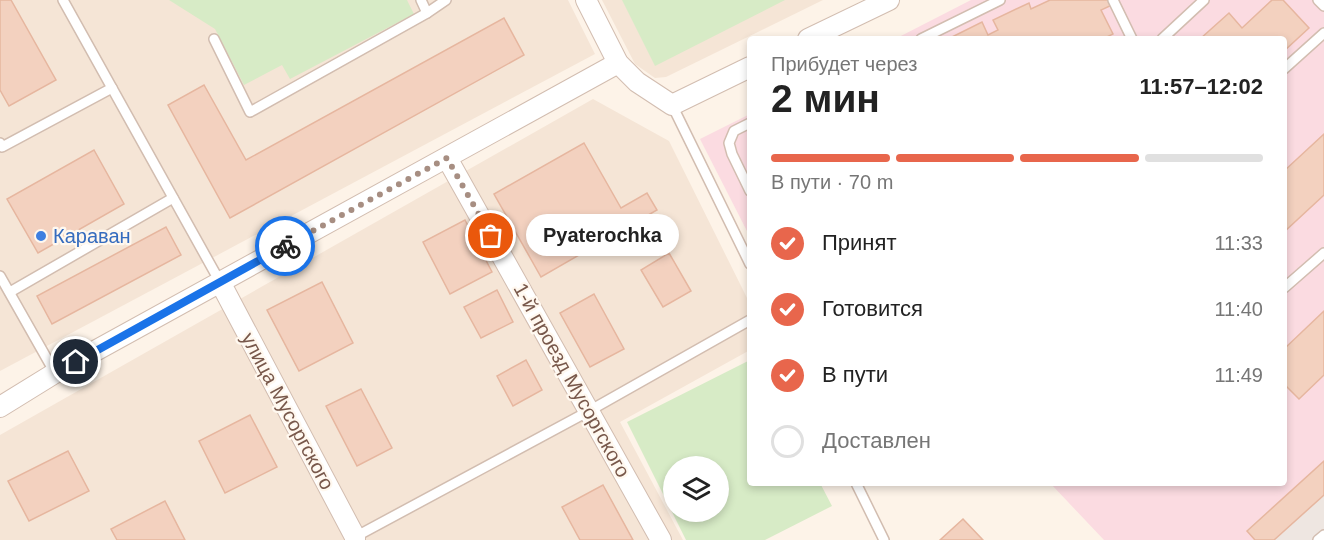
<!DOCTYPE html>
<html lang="ru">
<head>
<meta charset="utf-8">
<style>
  body { margin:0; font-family:Arial,sans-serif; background:#f2f2f2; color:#222; height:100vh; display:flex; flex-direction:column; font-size:22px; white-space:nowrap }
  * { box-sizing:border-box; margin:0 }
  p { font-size:20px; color:#767676 }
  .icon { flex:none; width:33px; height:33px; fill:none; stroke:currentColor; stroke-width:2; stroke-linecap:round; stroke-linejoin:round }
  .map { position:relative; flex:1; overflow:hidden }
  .drawer { position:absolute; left:747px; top:36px; width:540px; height:450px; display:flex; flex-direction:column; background:#fff; border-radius:6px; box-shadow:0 3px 9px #0003 }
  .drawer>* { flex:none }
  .fabs { position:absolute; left:663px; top:456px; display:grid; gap:12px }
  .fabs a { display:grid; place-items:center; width:66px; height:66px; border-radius:50%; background:#fff; box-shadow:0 3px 9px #0003; font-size:30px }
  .pin { position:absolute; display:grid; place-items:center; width:51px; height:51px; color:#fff; margin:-26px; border:3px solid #fff; border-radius:50%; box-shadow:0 2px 6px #0007 }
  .courier { position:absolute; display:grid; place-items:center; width:60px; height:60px; margin:-30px; border:4px solid #1a73e8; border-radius:50%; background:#fff; color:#222; box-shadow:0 2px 8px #0007 }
  .bubble { position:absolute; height:42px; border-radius:21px; background:#fff; box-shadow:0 3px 9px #0003; font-size:20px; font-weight:700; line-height:42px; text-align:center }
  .summary em { font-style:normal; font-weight:700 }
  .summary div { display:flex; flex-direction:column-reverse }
  .summary { display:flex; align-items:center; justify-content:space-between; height:102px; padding:0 24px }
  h1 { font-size:39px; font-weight:700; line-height:45px }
  .bar { display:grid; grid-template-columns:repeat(4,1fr); gap:9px 6px; align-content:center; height:72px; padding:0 24px }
  .bar i { height:8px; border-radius:4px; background:#e0e0e0 }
  .bar .on { background:#e8664c }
  .bar p { grid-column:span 4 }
  ol { padding:0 24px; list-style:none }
  li { display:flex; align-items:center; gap:18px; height:66px }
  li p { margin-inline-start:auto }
  li .icon { padding:6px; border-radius:50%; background:#e8664c; color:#fff; stroke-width:4 }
  li:last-child { color:#767676 }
  li i { width:33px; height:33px; border:3px solid #e0e0e0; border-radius:50% }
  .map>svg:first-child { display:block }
</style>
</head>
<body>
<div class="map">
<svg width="1324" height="540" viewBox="0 0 1324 540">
  <rect width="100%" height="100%" fill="#fdf3e8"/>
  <g fill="#f5e5d6">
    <polygon points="0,0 568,0 595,54 0,371"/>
    <polygon points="602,0 823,0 666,77 655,78 635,64"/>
    <polygon points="593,99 669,141 750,304 750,350 620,422 683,540 0,540 0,435"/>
  </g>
  <polygon fill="#eee6e1" points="1324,452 1324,540 1227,540"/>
  <g fill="#fbdbe1">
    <polygon points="971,0 1324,0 1324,461 1247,530 1255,540 1104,540 1050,483 1284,483 1284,39 895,39"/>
    <polygon points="750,114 750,237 700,139"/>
  </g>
  <g fill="#d7ebc6" fill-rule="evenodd">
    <polygon points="169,0 407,0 414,14 290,79 282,65 244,85 215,29"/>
    <polygon points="622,0 785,0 655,66"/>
    <path d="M750 360V483H820L832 506 765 540H686L627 422ZM718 466V512H674V466Z"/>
  </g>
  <g fill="#f3d1bf" stroke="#e6b69f" stroke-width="1.5">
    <polygon points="0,0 11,0 56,80 9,106 0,90"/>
    <polygon points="1050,0 1109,0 1112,5 1101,10 1113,34 1103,39 948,39 982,22 988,35 998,30 993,20 1029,3 1031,9"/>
    <polygon points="1272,0 1283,0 1309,28 1284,51 1284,39 1200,39 1229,13 1242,28"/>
    <polygon points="504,18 524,55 230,218 168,105 204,85 246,160"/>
    <polygon points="1324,134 1324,195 1284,232 1284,171"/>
    <polygon points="584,143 621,208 647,193 657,210 541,277 494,194"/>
    <polygon points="94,150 124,204 38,253 7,199"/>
    <polygon points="465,220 492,272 450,294 423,242"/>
    <polygon points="166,227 181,255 52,324 37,296"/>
    <polygon points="669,253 691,291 663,307 641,270"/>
    <polygon points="322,282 353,343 299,371 267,310"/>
    <polygon points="497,290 513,322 481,338 464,307"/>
    <polygon points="594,294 624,349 590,367 560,313"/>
    <polygon points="1324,311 1324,375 1299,399 1285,385 1284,385 1284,349"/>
    <polygon points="526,360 542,390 513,406 497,376"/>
    <polygon points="361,389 392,448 357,466 326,406"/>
    <polygon points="250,415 277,467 225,493 199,441"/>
    <polygon points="68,451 89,491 29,521 8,481"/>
    <polygon points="1324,461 1324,495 1274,540 1255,540 1247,531"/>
    <polygon points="603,485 633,540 580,540 562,507"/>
    <polygon points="165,501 185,540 117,540 111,529"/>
    <polygon points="963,519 983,540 940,540"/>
  </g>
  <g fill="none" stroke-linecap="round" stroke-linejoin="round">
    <defs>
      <g id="service">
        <polyline points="63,0 220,282"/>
        <polyline points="421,0 427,13"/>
        <polyline points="1113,0 1132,39"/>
        <polyline points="1318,0 1324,6"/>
        <polyline points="214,39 250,112 427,13 446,0"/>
        <polyline points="921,39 1000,0"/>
        <polyline points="1162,39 1204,0"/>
        <polyline points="1284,69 1324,33"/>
        <polyline points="672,105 750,264"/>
        <polyline points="750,123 734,131 729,143 732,154 750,191"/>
        <polyline points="0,143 2,147 112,88"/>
        <polyline points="0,276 55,373"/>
        <polyline points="1284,288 1324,253"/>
        <polyline points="10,292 173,198"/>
        <polyline points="856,483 884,540"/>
        <polyline points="355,537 589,411 750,320"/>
        <polyline points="1318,540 1324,535"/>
      </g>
      <g id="minor">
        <polyline points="586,0 618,63 637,82 672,105 750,67"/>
        <polyline points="808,39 889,0"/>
        <polyline points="447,158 661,540"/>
        <polyline points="220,282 355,537 355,540"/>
        <polyline points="0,407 55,373 618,63"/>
      </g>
    </defs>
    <use href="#service" stroke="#d2bdb0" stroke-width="12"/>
    <use href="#minor" stroke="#d2bdb0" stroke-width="22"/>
    <use href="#service" stroke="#fff" stroke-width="9"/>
    <use href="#minor" stroke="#fff" stroke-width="20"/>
  </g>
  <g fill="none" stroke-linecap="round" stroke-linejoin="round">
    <polyline stroke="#a78e82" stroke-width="6" stroke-dasharray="0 10.8" points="285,246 447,158 491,236"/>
    <polyline stroke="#1a73e8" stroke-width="8" points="76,362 285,246"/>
  </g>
  <circle fill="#3f7fe0" stroke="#fff8ef" stroke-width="2" cx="41" cy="236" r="6"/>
  <g text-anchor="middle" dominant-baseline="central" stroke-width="4.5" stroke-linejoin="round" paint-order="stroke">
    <g font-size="20" fill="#366cbe" stroke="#fff8ef" text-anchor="start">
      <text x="53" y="236">Караван</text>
    </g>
    <g font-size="20" fill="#78584b" stroke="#fff8ef">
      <text transform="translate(572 380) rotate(61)">1-й проезд Мусоргского</text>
      <text transform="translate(288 411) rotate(62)">улица Мусоргского</text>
    </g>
  </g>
</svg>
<div class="fabs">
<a><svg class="icon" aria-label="layers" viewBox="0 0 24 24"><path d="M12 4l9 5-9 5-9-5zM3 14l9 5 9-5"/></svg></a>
</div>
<div class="pin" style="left:491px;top:236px;background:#ea580c"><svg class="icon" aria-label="bag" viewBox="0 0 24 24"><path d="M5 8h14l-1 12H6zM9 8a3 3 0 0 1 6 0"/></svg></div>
<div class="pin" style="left:76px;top:362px;background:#1f2937"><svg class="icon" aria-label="home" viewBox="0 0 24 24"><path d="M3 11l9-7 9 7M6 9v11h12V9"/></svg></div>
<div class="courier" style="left:285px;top:246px"><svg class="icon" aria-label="bike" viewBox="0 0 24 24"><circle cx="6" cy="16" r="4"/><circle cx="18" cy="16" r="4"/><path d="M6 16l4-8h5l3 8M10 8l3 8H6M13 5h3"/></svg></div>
<div class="bubble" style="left:526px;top:214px;width:153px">Pyaterochka</div>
<section class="drawer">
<div class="summary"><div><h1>2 мин</h1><p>Прибудет через</p></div><em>11:57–12:02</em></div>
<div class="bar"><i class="on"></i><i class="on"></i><i class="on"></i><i></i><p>В пути · 70 m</p></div>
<ol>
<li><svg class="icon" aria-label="check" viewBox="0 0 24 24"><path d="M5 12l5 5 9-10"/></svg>Принят<p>11:33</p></li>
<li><svg class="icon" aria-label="check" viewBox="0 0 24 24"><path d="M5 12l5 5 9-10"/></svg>Готовится<p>11:40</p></li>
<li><svg class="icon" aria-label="check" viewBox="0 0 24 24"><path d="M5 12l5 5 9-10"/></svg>В пути<p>11:49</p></li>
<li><i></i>Доставлен</li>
</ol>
</section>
</div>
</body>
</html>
